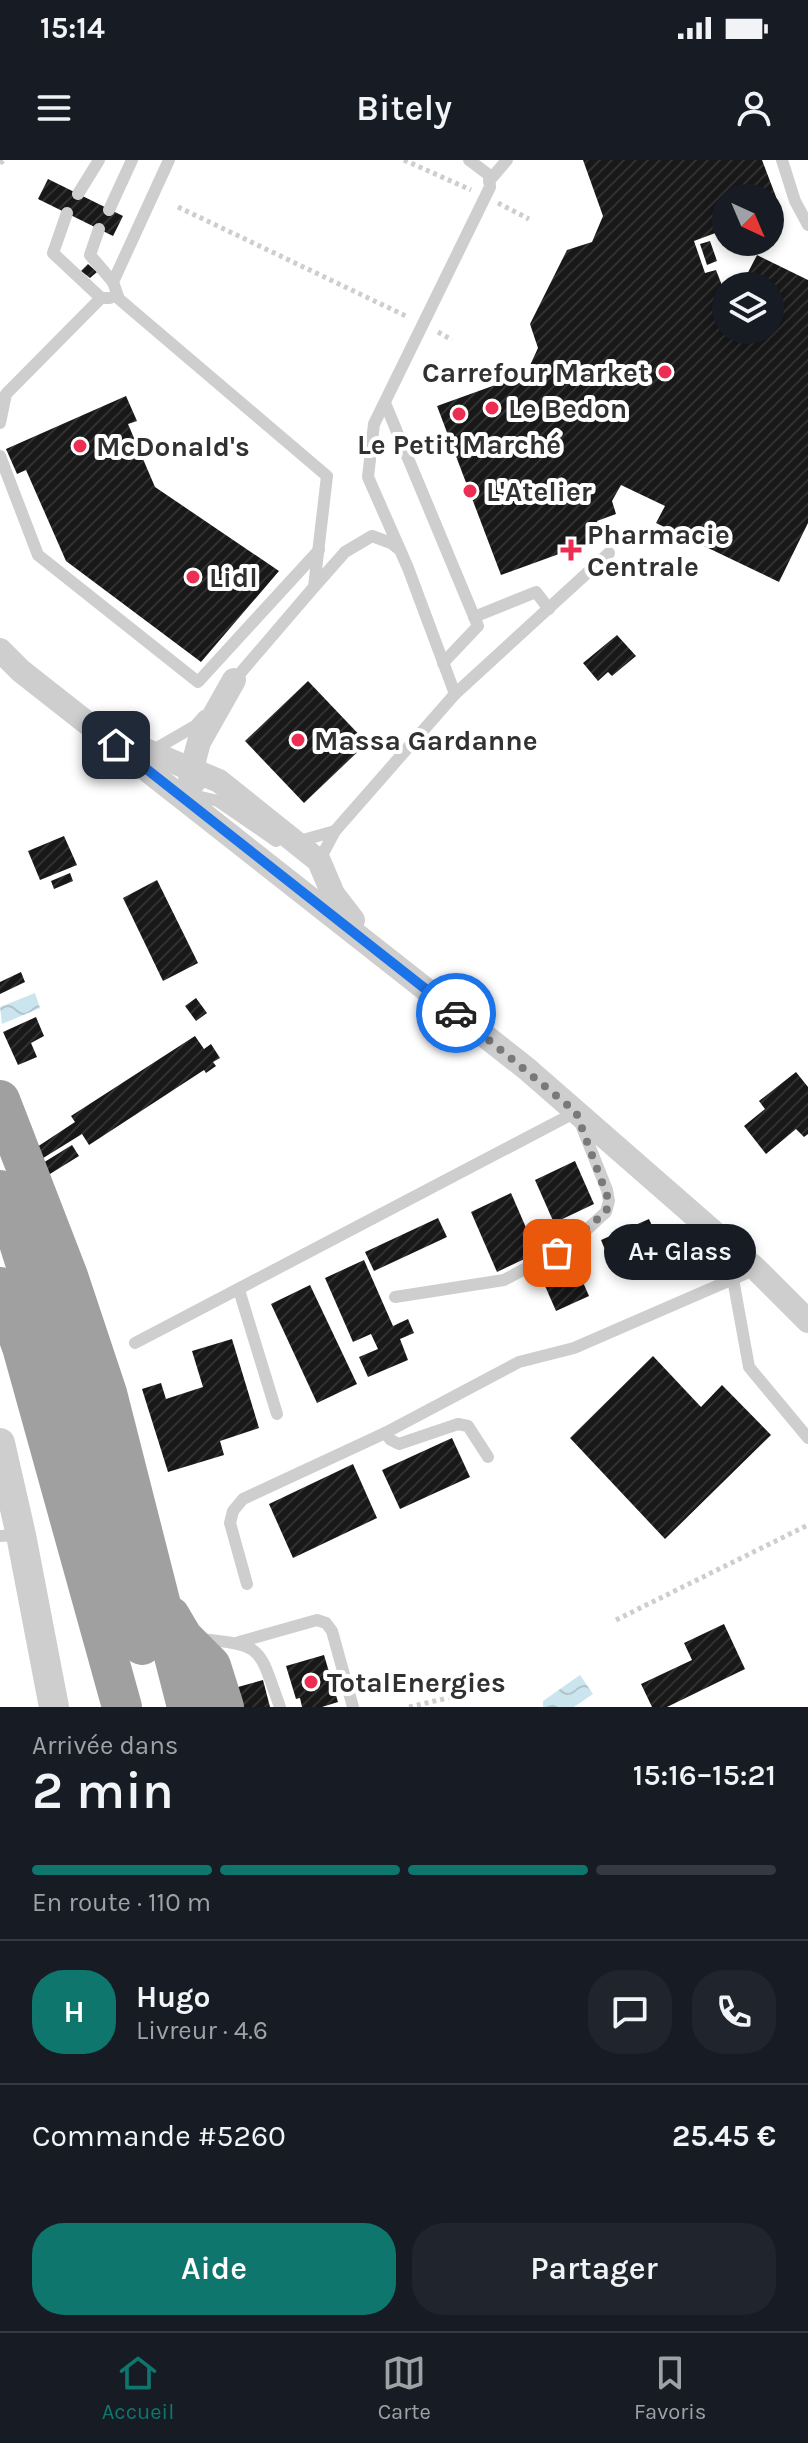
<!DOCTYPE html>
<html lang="fr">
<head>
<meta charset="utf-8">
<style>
  body { margin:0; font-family:Karla,sans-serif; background:#20242c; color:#f1f3f6; height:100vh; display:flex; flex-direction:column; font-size:30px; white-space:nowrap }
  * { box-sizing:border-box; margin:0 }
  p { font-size:26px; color:#9ea1a6 }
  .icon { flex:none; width:44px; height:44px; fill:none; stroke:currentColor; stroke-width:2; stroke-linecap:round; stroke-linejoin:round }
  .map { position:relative; height:1547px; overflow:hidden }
  .sheet { display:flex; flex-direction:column; background:#171b24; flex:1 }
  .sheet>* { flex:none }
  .needle { width:52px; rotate:136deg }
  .controls { position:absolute; left:712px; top:24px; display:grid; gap:16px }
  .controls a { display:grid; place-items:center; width:72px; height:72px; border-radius:50%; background:#171b24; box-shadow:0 4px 12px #0003; font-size:40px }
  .pin { position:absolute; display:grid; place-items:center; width:68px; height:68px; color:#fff; margin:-34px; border-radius:16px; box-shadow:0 4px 12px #0006 }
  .courier { position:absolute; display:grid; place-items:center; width:80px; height:80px; margin:-40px; border:6px solid #1a73e8; border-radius:50%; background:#fff; color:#222; box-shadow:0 2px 10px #0007 }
  .bubble { position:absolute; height:56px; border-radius:28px; background:#171b24; box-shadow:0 4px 12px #0003; font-size:26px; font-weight:600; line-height:56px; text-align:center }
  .headline em { font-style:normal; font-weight:600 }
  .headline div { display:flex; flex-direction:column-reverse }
  .headline { display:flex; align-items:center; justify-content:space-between; height:136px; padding:0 32px }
  h1 { font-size:52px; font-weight:600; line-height:60px }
  .bar { display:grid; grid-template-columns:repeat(4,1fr); gap:12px 8px; align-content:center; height:96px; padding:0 32px }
  .bar i { height:10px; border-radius:6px; background:#363941 }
  .bar .on { background:#0f766e }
  .bar p { grid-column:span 4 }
  .line { display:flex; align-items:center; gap:20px; padding:0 32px; border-top:2px solid #363941 }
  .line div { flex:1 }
  .round { display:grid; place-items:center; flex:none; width:84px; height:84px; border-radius:32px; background:#20242c }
  .action { display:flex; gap:16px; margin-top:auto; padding:16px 32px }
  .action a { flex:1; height:92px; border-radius:32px; background:#0f766e; color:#fff; font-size:32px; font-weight:600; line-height:92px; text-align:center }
  .action a+a { background:#20242c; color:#f1f3f6 }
  .status { display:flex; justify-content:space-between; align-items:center; height:56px; padding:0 40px; background:#171b24; direction:ltr }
  .status svg { height:22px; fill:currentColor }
  header { display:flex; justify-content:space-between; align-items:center; height:104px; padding:0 32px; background:#171b24; font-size:36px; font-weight:600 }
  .tabs { display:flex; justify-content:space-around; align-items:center; height:112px; border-top:2px solid #363941; background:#171b24; font-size:22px; color:#9ea1a6 }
  .tabs a { display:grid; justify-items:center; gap:4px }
  .tabs .on { color:#0f766e }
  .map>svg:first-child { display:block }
</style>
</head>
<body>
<div class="status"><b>15:14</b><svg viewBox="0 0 49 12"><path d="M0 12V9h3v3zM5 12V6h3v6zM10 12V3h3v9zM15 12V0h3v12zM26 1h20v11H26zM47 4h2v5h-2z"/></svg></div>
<header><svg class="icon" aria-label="menu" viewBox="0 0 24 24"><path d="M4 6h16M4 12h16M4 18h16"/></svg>Bitely<svg class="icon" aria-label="person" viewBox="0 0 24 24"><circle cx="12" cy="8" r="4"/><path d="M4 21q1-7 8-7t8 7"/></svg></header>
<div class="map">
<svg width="808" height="1547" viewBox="0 0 808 1547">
  <defs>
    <pattern id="water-waves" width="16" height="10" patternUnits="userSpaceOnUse" patternTransform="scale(2)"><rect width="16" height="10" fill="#cbe5ef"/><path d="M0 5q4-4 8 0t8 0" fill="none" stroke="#afc5cd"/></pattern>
    <pattern id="building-hatch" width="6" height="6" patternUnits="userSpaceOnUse" patternTransform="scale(2)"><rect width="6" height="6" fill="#181818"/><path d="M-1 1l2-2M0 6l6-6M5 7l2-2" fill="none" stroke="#313131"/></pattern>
  </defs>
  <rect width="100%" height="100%" fill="#fff"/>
  <g fill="url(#water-waves)">
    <polygon points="35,833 40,848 2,864 0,847"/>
    <polygon points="580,1515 593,1534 574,1547 543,1547 543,1541"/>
  </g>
  <g fill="url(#building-hatch)">
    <polygon points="583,0 762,0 781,50 770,54 770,38 726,38 726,69 694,81 705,113 716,110 725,133 717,150 726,155 726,170 770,170 770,126 741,126 757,95 808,120 808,363 779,422 656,363 665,346 621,325 612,341 616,354 597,361 603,378 501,415 437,246 526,214 538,188 530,164 567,90 592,82 603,56"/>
    <polygon points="48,19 123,56 113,76 38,39"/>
    <polygon points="710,81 717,101 707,105 700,84"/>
    <polygon points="88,104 97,112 90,118 81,111"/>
    <polygon points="126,236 137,261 128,264 155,327 279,411 201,502 66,401 26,310 17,314 6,289"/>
    <polygon points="617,475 636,496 612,516 608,512 598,521 583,503"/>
    <polygon points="308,521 367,583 304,643 245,581"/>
    <polygon points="64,676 77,705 40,720 28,691"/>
    <polygon points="70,713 73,721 54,729 51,721"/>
    <polygon points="157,720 198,803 163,821 123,738"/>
    <polygon points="21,812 25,822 0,834 0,822"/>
    <polygon points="196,838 207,853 196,861 185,846"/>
    <polygon points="36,857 44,876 31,883 37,897 18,905 3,872"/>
    <polygon points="195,876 204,889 211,884 220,898 213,902 216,906 206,913 204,910 89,985 82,974 40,1000 34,989 75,962 71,956"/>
    <polygon points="796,912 808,927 808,974 804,977 796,969 766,994 744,966 765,949 759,941"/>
    <polygon points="72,985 79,996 45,1017 38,1006"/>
    <polygon points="575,1001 594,1044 554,1063 535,1020"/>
    <polygon points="511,1033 537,1093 497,1112 471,1052"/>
    <polygon points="438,1058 447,1077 374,1111 365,1092"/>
    <polygon points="649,1059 662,1088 613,1109 601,1080"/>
    <polygon points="572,1097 589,1136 556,1151 539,1112"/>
    <polygon points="364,1100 393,1166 408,1159 414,1173 400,1179 408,1200 368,1217 359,1197 378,1189 371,1174 353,1182 325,1118"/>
    <polygon points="310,1125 357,1224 317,1243 271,1144"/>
    <polygon points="232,1179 259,1268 220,1281 224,1295 168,1312 142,1229 161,1223 166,1239 203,1227 192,1191"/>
    <polygon points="653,1196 701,1247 722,1225 771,1275 665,1379 570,1278"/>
    <polygon points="452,1278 470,1317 400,1349 382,1310"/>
    <polygon points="353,1304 377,1358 293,1398 269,1344"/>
    <polygon points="724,1464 745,1509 667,1547 652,1547 641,1524 692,1500 684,1483"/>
    <polygon points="324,1495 338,1542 322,1547 302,1547 300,1538 296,1539 286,1506"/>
    <polygon points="263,1520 270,1547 243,1547 238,1527"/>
  </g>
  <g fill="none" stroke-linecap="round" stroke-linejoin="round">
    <g stroke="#cecece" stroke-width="5" stroke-dasharray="4 4" stroke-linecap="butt">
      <polyline points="404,0 471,30"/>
      <polyline points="0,3 5,0"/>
      <polyline points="498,43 529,59"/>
      <polyline points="178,47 408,157"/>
      <polyline points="438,172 452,180"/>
      <polyline points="616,1460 808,1365"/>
      <polyline points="409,1547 469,1533"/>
    </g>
    <g stroke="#cecece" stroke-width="12">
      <polyline points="169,0 113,122 119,139 327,316 314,427 231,524"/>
      <polyline points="782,0 795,41 808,65"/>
      <polyline points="489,21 507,0"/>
      <polyline points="78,34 99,0"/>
      <polyline points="109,50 132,0"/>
      <polyline points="67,53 53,93 101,138 110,138"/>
      <polyline points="99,69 90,95 113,122"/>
      <polyline points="385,243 478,466 443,503"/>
      <polyline points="0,263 6,234 101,138"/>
      <polyline points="0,296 38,395 198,522 319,390"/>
      <polyline points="315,426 345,392 372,376 391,383 400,390"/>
      <polyline points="474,457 536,432 549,449"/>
      <polyline points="455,534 609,393"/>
      <polyline points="150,592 195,566 204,556"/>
      <polyline points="184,633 218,641 276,681"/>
      <polyline points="296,682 335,671"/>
      <polyline points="319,701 335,671 455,534 408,408 368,317 374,264 490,27 489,15 469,0"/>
      <polyline points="733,1119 749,1207 808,1278"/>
      <polyline points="239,1130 277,1254"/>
      <polyline points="135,1183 576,952 607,1030 609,1041 606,1052 570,1085 504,1120 395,1137"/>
      <polyline points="385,1273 391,1280 399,1284 458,1264 468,1266 488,1297"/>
      <polyline points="0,1376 21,1375"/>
      <polyline points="247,1424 230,1363 233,1351 243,1339 385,1273 519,1202 574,1188 756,1109"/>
      <path d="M199 1479C265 1485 258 1487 280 1547"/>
      <polyline points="239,1482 317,1460 326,1463 332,1471 353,1547"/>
    </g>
    <g stroke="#cecece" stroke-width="24">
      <polyline points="0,490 21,511 527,909 756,1109 808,1161"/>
      <polyline points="124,581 219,621 319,701 333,734 353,760"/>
      <polyline points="194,622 190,616 199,582 234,520"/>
    </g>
    <polyline stroke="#cecece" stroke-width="30" points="0,1283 21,1375 54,1547"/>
    <g stroke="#a0a0a0" stroke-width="40">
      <polyline points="0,940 68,1116 107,1233 187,1547"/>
      <polyline points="0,1030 13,1064 117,1393 142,1485"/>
      <polyline points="0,1127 22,1187 122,1547"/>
      <polyline points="170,1456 183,1478 211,1506 224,1547"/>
    </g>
  </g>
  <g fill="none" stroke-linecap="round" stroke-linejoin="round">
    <polyline stroke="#797979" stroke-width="8" stroke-dasharray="0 14.4" points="456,853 576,952 609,1041 606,1052 557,1093"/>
    <polyline stroke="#1a73e8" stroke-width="10" points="116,585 456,853"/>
  </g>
  <g fill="#ed2e52" stroke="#fff" stroke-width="3">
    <circle cx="665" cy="212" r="8"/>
    <circle cx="492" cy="248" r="8"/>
    <circle cx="459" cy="254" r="8"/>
    <circle cx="80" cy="286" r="8"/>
    <circle cx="470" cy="331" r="8"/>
    <path d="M567 378h8v8h8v8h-8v8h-8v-8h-8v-8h8z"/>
    <circle cx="193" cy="417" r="8"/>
    <circle cx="298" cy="580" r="8"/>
    <circle cx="311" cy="1522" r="8"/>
  </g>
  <g text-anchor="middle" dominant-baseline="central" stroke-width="8" stroke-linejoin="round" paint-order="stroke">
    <g font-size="28" font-weight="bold" fill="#313131" stroke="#fff" text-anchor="start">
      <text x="649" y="212" text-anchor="end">Carrefour Market</text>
      <text x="508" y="248">Le Bedon</text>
      <text x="459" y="284" text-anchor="middle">Le Petit Marché</text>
      <text x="96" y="286">McDonald's</text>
      <text x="486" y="331">L'Atelier</text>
      <text x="587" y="374">Pharmacie<tspan x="587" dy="32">Centrale</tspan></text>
      <text x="209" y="417">Lidl</text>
      <text x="314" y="580">Massa Gardanne</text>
      <text x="327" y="1522">TotalEnergies</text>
    </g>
  </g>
</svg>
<div class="controls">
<a><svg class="needle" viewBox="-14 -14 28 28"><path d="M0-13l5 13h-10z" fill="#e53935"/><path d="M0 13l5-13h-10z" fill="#9ea1a6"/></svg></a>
<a><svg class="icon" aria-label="layers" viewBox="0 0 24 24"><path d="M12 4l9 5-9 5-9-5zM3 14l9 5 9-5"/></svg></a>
</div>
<div class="pin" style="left:557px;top:1093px;background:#ea580c"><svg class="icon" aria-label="bag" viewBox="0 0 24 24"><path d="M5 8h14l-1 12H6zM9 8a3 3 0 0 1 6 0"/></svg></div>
<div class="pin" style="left:116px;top:585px;background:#1f2937"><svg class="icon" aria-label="home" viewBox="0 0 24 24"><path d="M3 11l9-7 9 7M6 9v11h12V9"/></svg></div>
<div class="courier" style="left:456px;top:853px"><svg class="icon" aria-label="car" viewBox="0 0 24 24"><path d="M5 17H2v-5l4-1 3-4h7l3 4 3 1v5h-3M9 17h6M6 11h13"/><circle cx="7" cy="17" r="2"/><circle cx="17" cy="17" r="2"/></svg></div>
<div class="bubble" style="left:604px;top:1064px;width:152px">A+ Glass</div>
</div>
<section class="sheet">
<div class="headline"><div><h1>2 min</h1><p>Arrivée dans</p></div><em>15:16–15:21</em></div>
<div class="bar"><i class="on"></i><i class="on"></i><i class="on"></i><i></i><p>En route · 110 m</p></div>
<div class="line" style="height:144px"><b class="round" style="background:#0f766e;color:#fff">H</b><div><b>Hugo</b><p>Livreur · 4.6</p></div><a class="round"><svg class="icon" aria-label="chat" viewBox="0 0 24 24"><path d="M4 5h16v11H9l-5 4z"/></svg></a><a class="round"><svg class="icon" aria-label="phone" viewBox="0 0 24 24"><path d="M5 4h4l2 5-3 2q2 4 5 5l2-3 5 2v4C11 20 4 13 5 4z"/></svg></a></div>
<div class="line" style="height:104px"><div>Commande #5260</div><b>25.45 €</b></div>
<div class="action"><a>Aide</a><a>Partager</a></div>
</section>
<nav class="tabs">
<a class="on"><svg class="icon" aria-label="home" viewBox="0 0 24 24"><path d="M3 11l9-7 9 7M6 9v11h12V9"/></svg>Accueil</a>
<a><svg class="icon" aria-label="map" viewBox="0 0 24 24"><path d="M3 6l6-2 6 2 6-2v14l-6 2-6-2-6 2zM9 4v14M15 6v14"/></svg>Carte</a>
<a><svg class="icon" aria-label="saved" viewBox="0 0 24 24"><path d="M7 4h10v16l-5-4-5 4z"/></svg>Favoris</a>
</nav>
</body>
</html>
